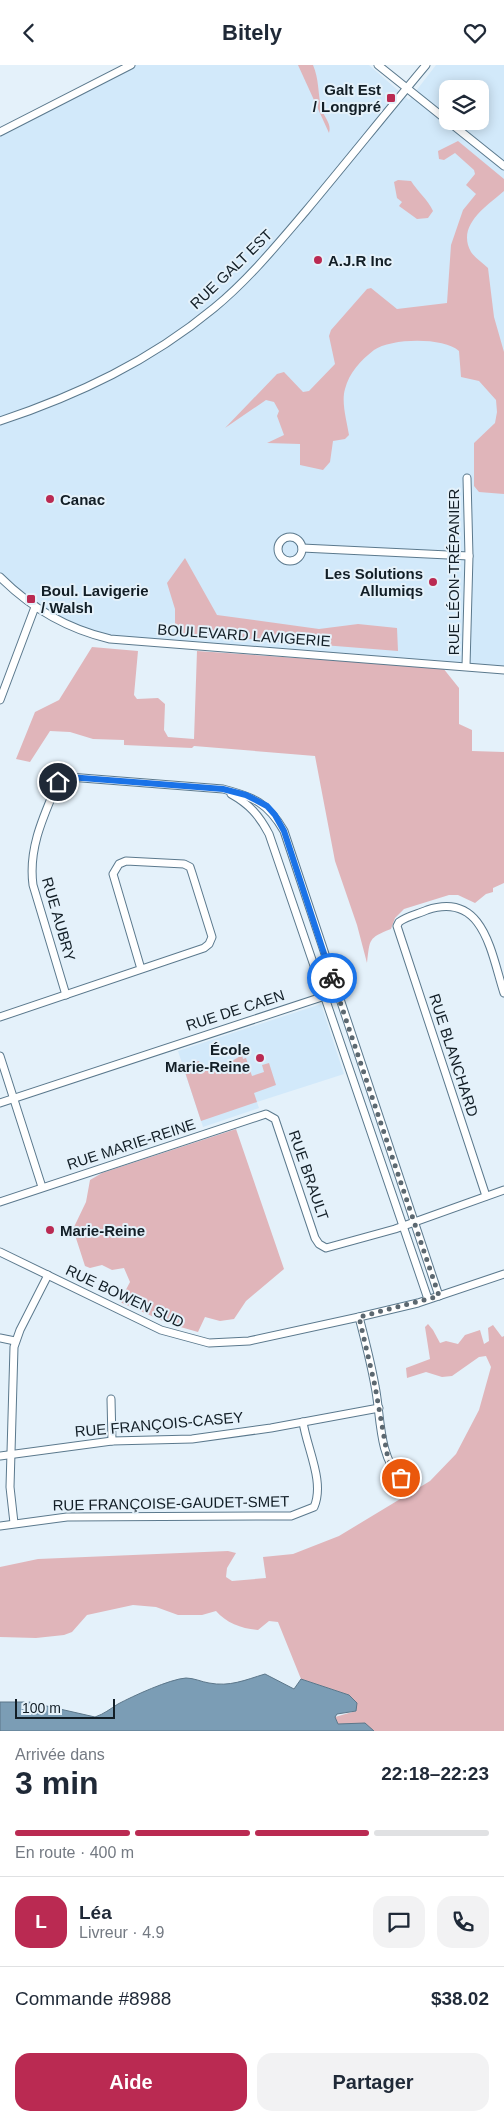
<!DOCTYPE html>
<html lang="fr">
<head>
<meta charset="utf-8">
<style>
  body { margin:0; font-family:Helvetica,sans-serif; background:#f2f2f3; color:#1f2937; height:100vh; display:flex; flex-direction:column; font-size:19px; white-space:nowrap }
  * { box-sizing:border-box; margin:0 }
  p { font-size:16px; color:#747a83 }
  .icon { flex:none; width:28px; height:28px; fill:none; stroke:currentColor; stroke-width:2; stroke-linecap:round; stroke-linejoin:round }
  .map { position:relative; height:1666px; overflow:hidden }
  .drawer { display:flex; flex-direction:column; background:#fff; flex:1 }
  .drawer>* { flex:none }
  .controls { position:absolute; left:439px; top:15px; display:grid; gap:10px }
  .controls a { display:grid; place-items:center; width:50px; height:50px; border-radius:10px; background:#fff; box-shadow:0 2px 12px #0003; font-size:25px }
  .scale { position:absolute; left:15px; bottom:12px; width:100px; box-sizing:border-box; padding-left:5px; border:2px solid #121e26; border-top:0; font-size:14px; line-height:18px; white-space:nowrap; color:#121e26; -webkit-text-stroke:4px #e4f1fa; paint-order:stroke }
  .pin { position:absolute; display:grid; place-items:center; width:42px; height:42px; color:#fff; margin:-21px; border:2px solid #fff; border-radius:50%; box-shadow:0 1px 5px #0007 }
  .courier { position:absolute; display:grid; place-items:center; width:50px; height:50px; margin:-25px; border:4px solid #1a73e8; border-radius:50%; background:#fff; color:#222; box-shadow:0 1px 6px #0007 }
  .summary em { font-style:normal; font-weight:700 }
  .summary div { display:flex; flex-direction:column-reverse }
  .summary { display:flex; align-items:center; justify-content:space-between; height:85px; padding:0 15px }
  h1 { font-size:32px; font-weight:700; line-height:38px }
  .bar { display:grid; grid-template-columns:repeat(4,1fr); gap:8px 5px; align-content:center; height:60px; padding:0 15px }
  .bar i { height:6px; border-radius:4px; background:#e0e1e3 }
  .bar .selected { background:#ba2a52 }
  .bar p { grid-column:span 4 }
  .line { display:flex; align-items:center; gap:12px; padding:0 15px; border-top:1px solid #e0e1e3 }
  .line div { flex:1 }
  .round { display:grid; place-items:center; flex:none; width:52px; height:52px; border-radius:15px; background:#f2f2f3 }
  .primary-button { display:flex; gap:10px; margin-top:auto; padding:10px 15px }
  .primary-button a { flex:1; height:58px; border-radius:15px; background:#ba2a52; color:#fff; font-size:20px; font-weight:700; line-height:58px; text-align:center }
  .primary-button a+a { background:#f2f2f3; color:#1f2937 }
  header { display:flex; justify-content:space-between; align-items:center; height:65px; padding:0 15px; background:#fff; font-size:22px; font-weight:700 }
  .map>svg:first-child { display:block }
</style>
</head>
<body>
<header><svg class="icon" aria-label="back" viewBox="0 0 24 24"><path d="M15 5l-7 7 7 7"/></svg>Bitely<svg class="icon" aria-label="heart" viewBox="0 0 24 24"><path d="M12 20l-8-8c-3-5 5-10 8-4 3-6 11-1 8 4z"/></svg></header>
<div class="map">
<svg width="504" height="1666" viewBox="0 0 504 1666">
  <rect width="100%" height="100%" fill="#e4f1fa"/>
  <g fill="#d2e9fa" fill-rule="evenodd">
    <path d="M130 0H369L409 35 436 0H504V605L126 576 58 556 0 512V67ZM448 24H480V56H448Z"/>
    <polygon points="321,939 344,1009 257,1037 259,1043 203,1062 178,986"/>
  </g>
  <g fill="#e0b5ba">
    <path d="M298 0H313C319 14 318 28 321 43 324 52 332 59 329 68Z"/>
    <path d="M458 76 504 114V126C487 141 456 160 471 187 475 193 483 198 488 203L494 252 504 287V429L479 427 474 421V378L495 358 497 347 496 335 479 316 461 312 459 286C444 272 391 273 374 285 361 295 349 308 345 324 341 337 347 357 349 370L345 374 333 376 330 397 323 405 300 400V379L267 378 284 370 277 351 279 346 274 337 266 335 225 363 277 309 284 307 303 327 309 326 335 299 329 271 331 265 367 224 371 223 397 244 447 238 451 180 463 145 476 129 466 120 475 109 474 105 455 88 444 95 439 94 438 86Z"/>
    <path d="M398 115 411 116C418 127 428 135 433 146L428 153 417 154 399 141 402 137 397 133 394 117Z"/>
    <polygon points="185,493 217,550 319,564 358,559 397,563 398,586 175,568 175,544 167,518"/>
    <path d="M92 582 138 586 134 630 137 634 158 633 165 639 164 665 168 672 194 674 197 586 443 603 459 623V659L472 665V686L504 687V818L493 823V827L486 829 475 838 458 830H449L404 844 395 853 391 864C368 873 370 874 367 898L357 860 335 796 315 691 194 681 192 683 124 680V675L93 674 70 667 50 666 30 697 16 694 35 647 59 635Z"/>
    <polygon points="242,990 243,994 246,993 252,1011 264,1007 262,1000 269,998 276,1020 254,1028 257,1037 201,1056 183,1001 199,996 201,1003 206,1004 209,1001 216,998 217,1001 233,998 232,996"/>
    <polygon points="236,1064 284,1204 246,1236 234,1254 220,1256 205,1252 198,1267 170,1259 122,1238 120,1236 130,1217 124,1203 112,1205 102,1200 90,1203 85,1201 74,1167 74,1162 86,1137 90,1115 102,1108"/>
    <path d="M428 1259 433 1265 440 1278 446 1276 458 1279 465 1270 480 1265 484 1279 489 1276 488 1263 493 1260 502 1272 504 1271V1666H374C358 1655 353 1662 338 1659L335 1652 356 1646 349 1630 301 1614 278 1557 269 1556 258 1565C243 1564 226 1558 216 1546L202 1550H178L156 1542 133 1540 87 1550 72 1567 64 1570 36 1573 0 1572V1502L38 1494 228 1486 236 1488 227 1503 226 1512 232 1516 266 1513 263 1492 293 1489 339 1471 430 1416 456 1389 479 1345 491 1302 486 1291 479 1292 452 1311 442 1312 426 1307 407 1313 406 1303 430 1294 425 1262Z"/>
  </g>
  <path fill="#7b9db5" stroke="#5c778a" d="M265 1609 294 1624 301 1614 349 1630 357 1638 356 1646 337 1649 335 1652 338 1659 365 1658 374 1666H0V1637H29L95 1652C104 1649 110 1644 118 1639 133 1631 170 1614 186 1613 194 1613 202 1617 209 1618 230 1622 245 1615 265 1609Z"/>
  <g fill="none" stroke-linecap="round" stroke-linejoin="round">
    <defs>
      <g id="minor">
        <polyline points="378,0 504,101"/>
        <polyline points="0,67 131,0"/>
        <path d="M0 356C78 330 150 296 214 243 248 215 276 181 305 147 346 98 385 49 426 0"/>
        <circle cx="290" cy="484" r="12"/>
        <polyline points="302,483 469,491"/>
        <path d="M0 512C31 543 67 564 110 574L504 605"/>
        <polyline points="466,601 469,491 467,413"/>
        <polyline points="0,635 35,542"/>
        <path d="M231 729C249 739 259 750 269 769L428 1234"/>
        <path d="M66 930 33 820C28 783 44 750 58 717L62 713 69 712 223 724C254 732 268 738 284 766L439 1231"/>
        <polyline points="0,952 204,883 209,879 212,872 192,808 190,802 184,799 126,796 119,799 113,809 141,904"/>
        <polyline points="0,991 42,1122"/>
        <polyline points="0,1038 337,927"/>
        <path d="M486 1131 397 861 399 857C407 851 418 849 427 845 484 826 491 888 504 928"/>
        <polyline points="0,1137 266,1049 275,1054 315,1173 319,1179 326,1183 395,1164 504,1125"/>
        <polyline points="0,1187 161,1265 209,1278 249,1276 359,1252 418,1238 504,1209"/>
        <path d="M359 1252C365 1275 371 1298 375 1321 381 1349 378 1392 401 1413"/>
        <polyline points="0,1273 15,1276"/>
        <polyline points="111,1334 112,1376"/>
        <polyline points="0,1391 112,1376 192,1374 271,1363 379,1343"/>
        <polyline points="14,1458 10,1422 14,1282 20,1265 48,1210"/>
        <path d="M0 1461 67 1452 271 1451H291L314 1442C325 1417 307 1384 303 1357"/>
      </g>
    </defs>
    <use href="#minor" stroke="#5b798d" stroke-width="9"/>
    <use href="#minor" stroke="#fff" stroke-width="7"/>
  </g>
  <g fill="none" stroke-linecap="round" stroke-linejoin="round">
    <polyline stroke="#5c6870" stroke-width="5" stroke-dasharray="0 9" points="332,913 439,1231 359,1252 375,1321 388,1394 392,1403 401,1413"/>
    <polyline stroke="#1a73e8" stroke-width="6" points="58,717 62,713 69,712 223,724 246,730 267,741 275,750 284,766 332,913"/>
  </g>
  <g fill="#ba2a52" stroke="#e4f1fa" stroke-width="2">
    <rect x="386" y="28" width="10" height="10" rx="2.5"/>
    <circle cx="318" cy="195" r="5"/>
    <circle cx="50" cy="434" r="5"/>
    <circle cx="433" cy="517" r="5"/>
    <rect x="26" y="529" width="10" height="10" rx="2.5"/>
    <circle cx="260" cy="993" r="5"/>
    <circle cx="50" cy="1165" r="5"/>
  </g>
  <g text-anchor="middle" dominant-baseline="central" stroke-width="4" stroke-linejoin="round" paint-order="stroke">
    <g font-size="15" font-weight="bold" fill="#121e26" stroke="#e4f1fa" text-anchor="start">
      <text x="381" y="24" text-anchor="end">Galt Est<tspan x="381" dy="17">/ Longpré</tspan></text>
      <text x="328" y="195">A.J.R Inc</text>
      <text x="60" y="434">Canac</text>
      <text x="423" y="508" text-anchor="end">Les Solutions<tspan x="423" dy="17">Allumiqs</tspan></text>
      <text x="41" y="525">Boul. Lavigerie<tspan x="41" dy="17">/ Walsh</tspan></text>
      <text x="250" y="984" text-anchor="end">École<tspan x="250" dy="17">Marie-Reine</tspan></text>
      <text x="60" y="1165">Marie-Reine</text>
    </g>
    <g font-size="15" fill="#121e26" stroke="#e4f1fa">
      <text transform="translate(231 204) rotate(-44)">RUE GALT EST</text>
      <text transform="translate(453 507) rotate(-90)">RUE LÉON-TRÉPANIER</text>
      <text transform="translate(244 570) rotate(4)">BOULEVARD LAVIGERIE</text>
      <text transform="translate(59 854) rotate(74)">RUE AUBRY</text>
      <text transform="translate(235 945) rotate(-18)">RUE DE CAEN</text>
      <text transform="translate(454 990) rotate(72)">RUE BLANCHARD</text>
      <text transform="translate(131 1079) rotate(-18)">RUE MARIE-REINE</text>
      <text transform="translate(309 1110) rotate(71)">RUE BRAULT</text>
      <text transform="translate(125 1231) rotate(25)">RUE BOWEN SUD</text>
      <text transform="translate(159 1359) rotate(-5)">RUE FRANÇOIS-CASEY</text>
      <text transform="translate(171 1438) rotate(-1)">RUE FRANÇOISE-GAUDET-SMET</text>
    </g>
  </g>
</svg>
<div class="controls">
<a><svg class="icon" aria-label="layers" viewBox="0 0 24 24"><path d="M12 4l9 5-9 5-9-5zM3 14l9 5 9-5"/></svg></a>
</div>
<div class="scale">100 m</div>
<div class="pin" style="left:401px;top:1413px;background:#ea580c"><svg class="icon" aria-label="bag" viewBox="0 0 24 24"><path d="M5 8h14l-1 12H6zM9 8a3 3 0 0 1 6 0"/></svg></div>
<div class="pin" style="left:58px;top:717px;background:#1f2937"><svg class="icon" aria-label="home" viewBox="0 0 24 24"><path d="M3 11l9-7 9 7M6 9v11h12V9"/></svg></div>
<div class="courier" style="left:332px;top:913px"><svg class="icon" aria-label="bike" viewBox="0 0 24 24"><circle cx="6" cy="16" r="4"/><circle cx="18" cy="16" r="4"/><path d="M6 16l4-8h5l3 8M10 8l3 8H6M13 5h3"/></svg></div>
</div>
<section class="drawer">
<div class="summary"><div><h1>3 min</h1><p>Arrivée dans</p></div><em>22:18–22:23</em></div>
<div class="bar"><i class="selected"></i><i class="selected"></i><i class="selected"></i><i></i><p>En route · 400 m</p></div>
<div class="line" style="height:90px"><b class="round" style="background:#ba2a52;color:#fff">L</b><div><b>Léa</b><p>Livreur · 4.9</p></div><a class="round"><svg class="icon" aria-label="chat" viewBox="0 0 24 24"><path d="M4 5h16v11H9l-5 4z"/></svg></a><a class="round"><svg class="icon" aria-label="phone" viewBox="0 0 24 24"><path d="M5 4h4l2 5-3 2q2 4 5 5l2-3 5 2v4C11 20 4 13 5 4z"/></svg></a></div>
<div class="line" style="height:65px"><div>Commande #8988</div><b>$38.02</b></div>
<div class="primary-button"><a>Aide</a><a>Partager</a></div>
</section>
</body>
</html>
